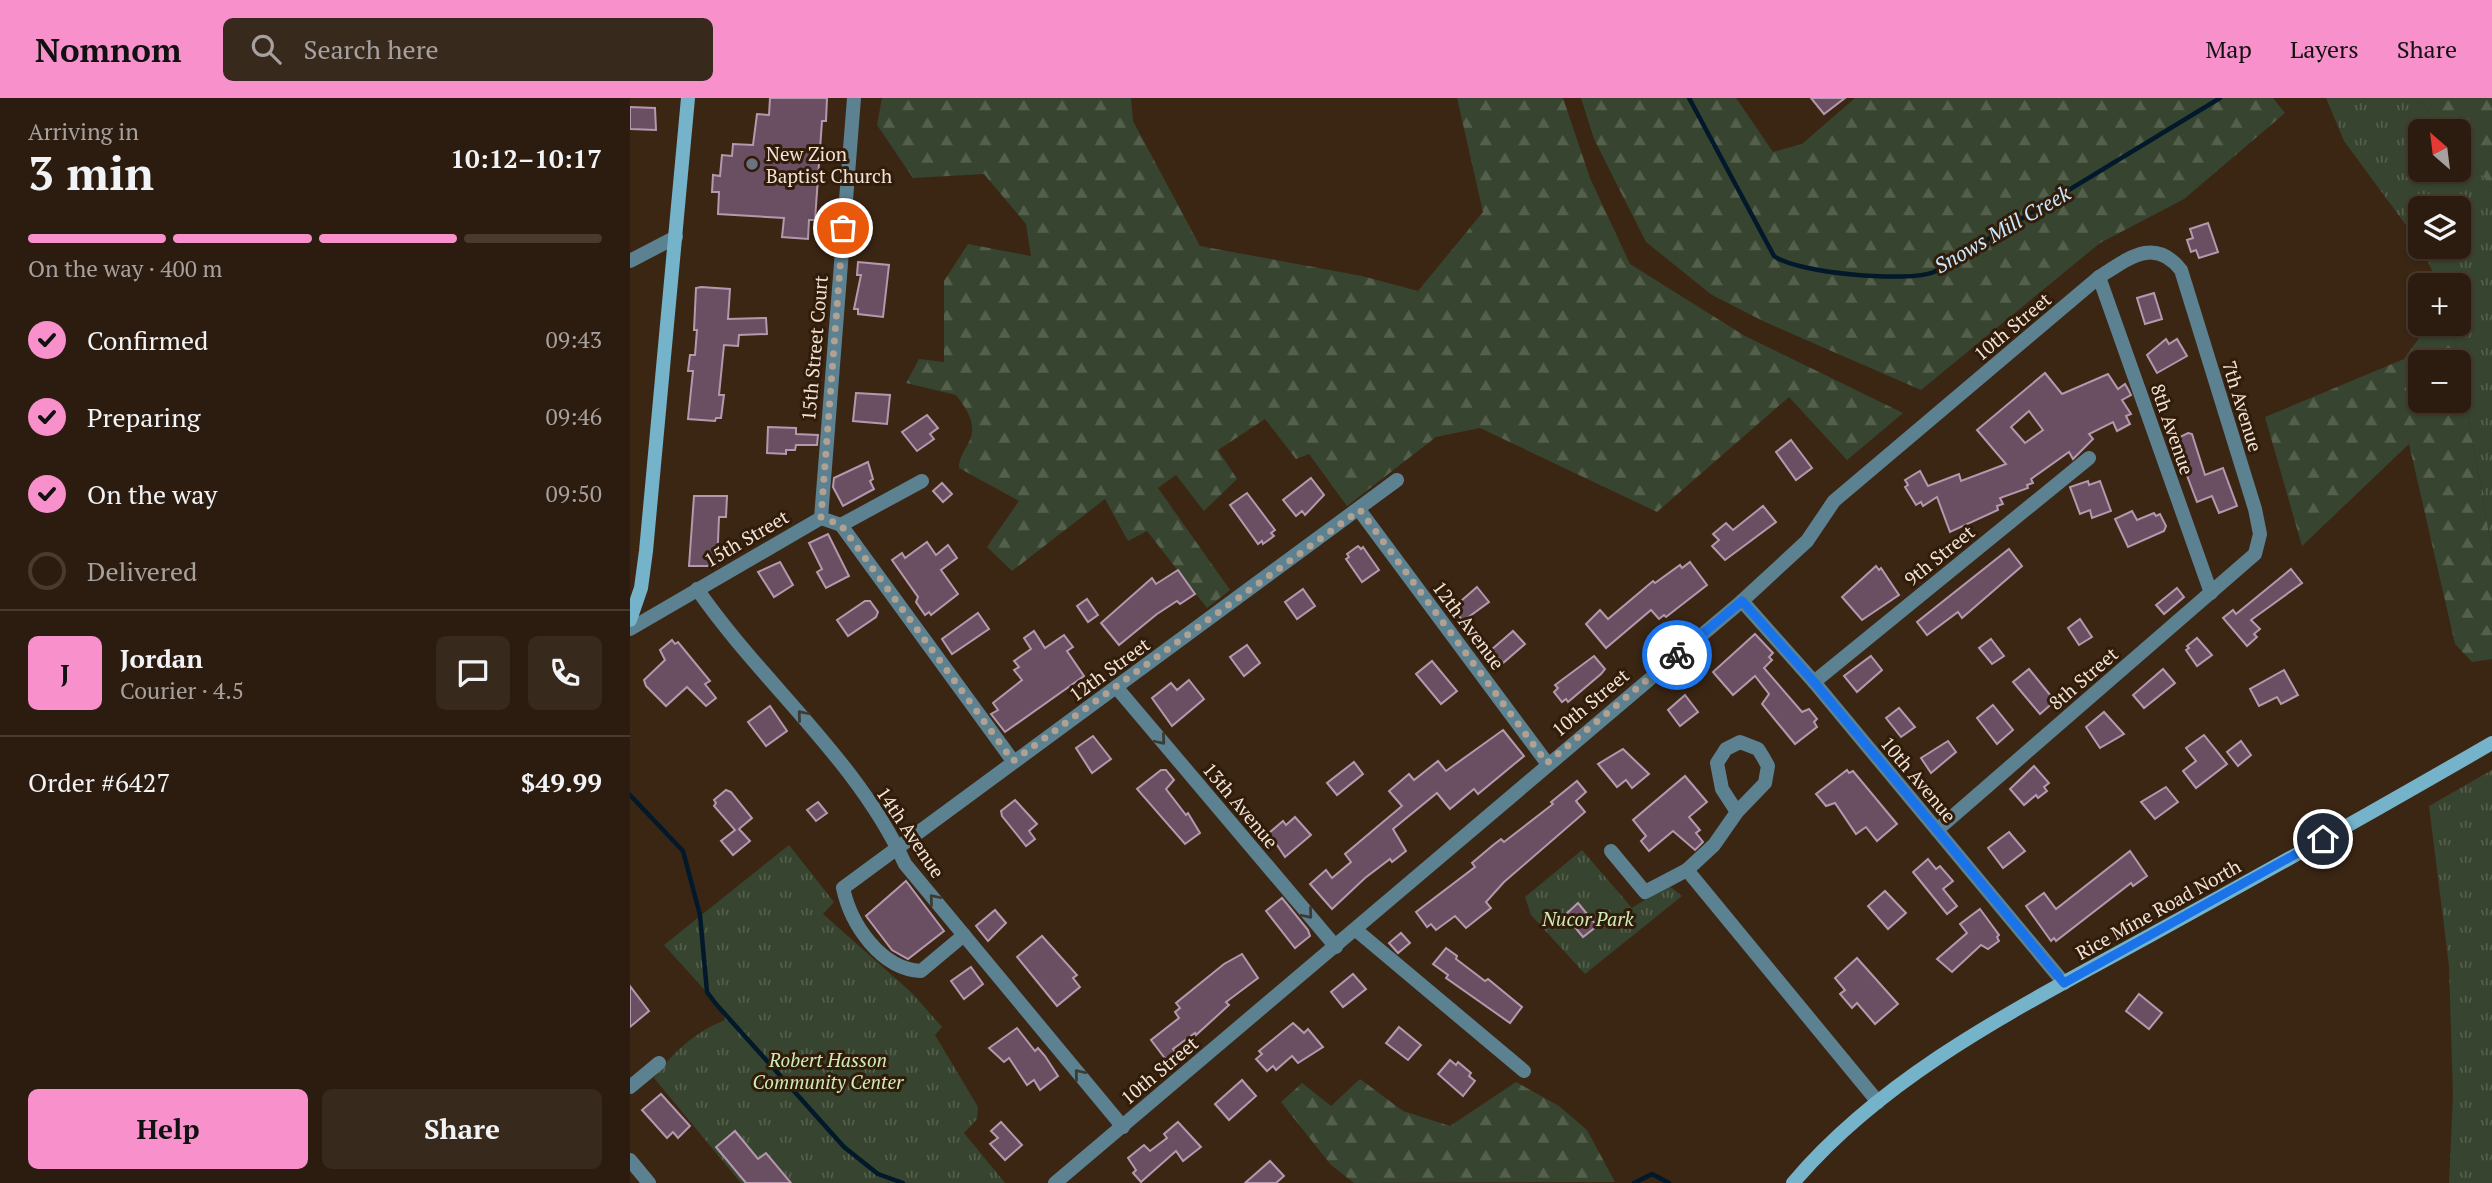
<!DOCTYPE html>
<html lang="en">
<head>
<meta charset="utf-8">
<style>
  body { margin:0; font-family:"PT Serif",serif; background:#38291d; color:#f1f3f6; height:100vh; display:flex; flex-direction:column; font-size:26px; white-space:nowrap }
  * { box-sizing:border-box; margin:0 }
  p { font-size:23px; color:#a6a19e }
  .icon { flex:none; width:38px; height:38px; fill:none; stroke:currentColor; stroke-width:2; stroke-linecap:round; stroke-linejoin:round }
  .map { position:relative; flex:1; overflow:hidden }
  .panel { display:flex; flex-direction:column; background:#2c1c0f; width:630px }
  .panel>* { flex:none }
  .needle { width:46px; rotate:332deg }
  .fabs { position:absolute; left:1778px; top:21px; display:grid; gap:14px }
  .fabs a { display:grid; place-items:center; width:63px; height:63px; border-radius:10px; background:#2c1c0f; box-shadow:0 2px 5px #0004,0 0 0 2px #483a2f; font-size:35px }
  .pin { position:absolute; display:grid; place-items:center; width:60px; height:60px; color:#fff; margin:-30px; border:4px solid #fff; border-radius:50%; box-shadow:0 2px 7px #0007 }
  .courier { position:absolute; display:grid; place-items:center; width:70px; height:70px; margin:-35px; border:5px solid #1a73e8; border-radius:50%; background:#fff; color:#222; box-shadow:0 2px 9px #0007 }
  .headline em { font-style:normal; font-weight:600 }
  .headline div { display:flex; flex-direction:column-reverse }
  .headline { display:flex; align-items:center; justify-content:space-between; height:119px; padding:0 28px }
  h1 { font-size:46px; font-weight:600; line-height:52px }
  .bar { display:grid; grid-template-columns:repeat(4,1fr); gap:10px 7px; align-content:center; height:84px; padding:0 28px }
  .bar i { height:9px; border-radius:5px; background:#483a2f }
  .bar .active { background:#f890cb }
  .bar p { grid-column:span 4 }
  .line { display:flex; align-items:center; gap:18px; padding:0 28px; border-top:2px solid #483a2f }
  .line div { flex:1 }
  .round { display:grid; place-items:center; flex:none; width:74px; height:74px; border-radius:10px; background:#38291d }
  ol { padding:0 28px; list-style:none }
  li { display:flex; align-items:center; gap:21px; height:77px }
  li p { margin-inline-start:auto }
  li .icon { padding:7px; border-radius:50%; background:#f890cb; color:#111; stroke-width:4 }
  li:last-child { color:#a6a19e }
  li i { width:38px; height:38px; border:4px solid #483a2f; border-radius:50% }
  .cta { display:flex; gap:14px; margin-top:auto; padding:14px 28px }
  .cta a { flex:1; height:80px; border-radius:10px; background:#f890cb; color:#111; font-size:28px; font-weight:600; line-height:80px; text-align:center }
  .cta a+a { background:#38291d; color:#f1f3f6 }
  header { display:flex; align-items:center; gap:42px; box-sizing:border-box; height:98px; padding:0 35px; background:#f890cb; color:#111 }
  header strong { font-size:33px }
  nav { display:flex; gap:38px; margin-inline-start:auto; font-size:24px }
  .search { width:490px; height:63px; background:#38291d; display:flex; align-items:center; gap:18px; box-sizing:border-box; padding:0 24px; border-radius:10px; color:#a6a19e; font-size:26px }
  main { display:flex; flex:1; min-height:0 }
  .map>svg:first-child { display:block }
</style>
</head>
<body>
<header>
<strong>Nomnom</strong>
<div class="search"><svg class="icon" aria-label="search" viewBox="0 0 24 24"><circle cx="10" cy="10" r="6"/><path d="M15 15l6 6"/></svg>Search here</div>
<nav><a>Map</a><a>Layers</a><a>Share</a></nav>
</header>
<main>
<section class="panel">
<div class="headline"><div><h1>3 min</h1><p>Arriving in</p></div><em>10:12–10:17</em></div>
<div class="bar"><i class="active"></i><i class="active"></i><i class="active"></i><i></i><p>On the way · 400 m</p></div>
<ol>
<li><svg class="icon" aria-label="check" viewBox="0 0 24 24"><path d="M5 12l5 5 9-10"/></svg>Confirmed<p>09:43</p></li>
<li><svg class="icon" aria-label="check" viewBox="0 0 24 24"><path d="M5 12l5 5 9-10"/></svg>Preparing<p>09:46</p></li>
<li><svg class="icon" aria-label="check" viewBox="0 0 24 24"><path d="M5 12l5 5 9-10"/></svg>On the way<p>09:50</p></li>
<li><i></i>Delivered</li>
</ol>
<div class="line" style="height:126px"><b class="round" style="background:#f890cb;color:#111">J</b><div><b>Jordan</b><p>Courier · 4.5</p></div><a class="round"><svg class="icon" aria-label="chat" viewBox="0 0 24 24"><path d="M4 5h16v11H9l-5 4z"/></svg></a><a class="round"><svg class="icon" aria-label="phone" viewBox="0 0 24 24"><path d="M5 4h4l2 5-3 2q2 4 5 5l2-3 5 2v4C11 20 4 13 5 4z"/></svg></a></div>
<div class="line" style="height:91px"><div>Order #6427</div><b>$49.99</b></div>
<div class="cta"><a>Help</a><a>Share</a></div>
</section>
<div class="map">
<svg width="1862" height="1085" viewBox="0 0 1862 1085">
  <defs>
    <pattern id="forest-firs" width="22" height="20" patternUnits="userSpaceOnUse" patternTransform="scale(1.75)"><rect width="22" height="20" fill="#37442f"/><path d="M5 1l3.5 6h-7zM16 11l3.5 6h-7z" fill="#545f4c"/></pattern>
    <pattern id="park-tufts" width="24" height="20" patternUnits="userSpaceOnUse" patternTransform="scale(1.75)"><rect width="24" height="20" fill="#37442f"/><path d="M3 7l-1-3M5 7V3M7 7l1-3M15 17l-1-3M17 17v-4M19 17l1-3" fill="none" stroke="#545f4c"/></pattern>
  </defs>
  <rect width="100%" height="100%" fill="#3b2614"/>
  <g fill="url(#forest-firs)" fill-rule="evenodd">
    <path d="M252 0H501L503 23 570 148 732 178 788 193 853 114 827 0H933L960 80 1000 166 1115 238 1273 315 1217 362 1159 299 1027 414 850 330 806 339 717 408 679 356 666 361 635 321 588 352 607 381 574 413 546 377 528 390 600 492 577 510 517 433 498 443 475 401 382 473 357 449 389 403 329 370C329 359 334 354 339 344 348 327 336 310 326 297L276 285 289 261 314 264V183L338 146 401 158 396 126 354 76 283 80 247 27Z"/>
    <polygon points="951,0 1106,0 1143,54 1172,46 1225,0 1643,0 1655,15 1554,101 1470,145 1291,292 1135,224 1082,197 1016,144 964,41"/>
    <polygon points="1788,0 1862,0 1862,90 1829,49 1829,33 1815,33"/>
    <path d="M1799 226H1822L1862 453V561L1842 564 1825 546 1779 346 1672 448 1635 319 1774 261ZM1790 264H1829V303H1790Z"/>
    <polygon points="730,981 773,1013 820,1028 886,984 929,1008 957,1032 985,1084 724,1085 701,1067 651,1004 672,985 701,1008"/>
  </g>
  <g fill="url(#park-tufts)">
    <polygon points="1696,0 1788,0 1815,33 1790,33 1790,72 1829,72 1829,49 1862,90 1862,453 1822,226 1829,226 1829,187 1808,187 1792,149 1829,149 1829,110 1790,110 1790,146 1714,43"/>
    <polygon points="1862,672 1862,1085 1819,1085 1823,998 1819,868 1799,708"/>
    <path d="M159 747 204 804 193 816 282 895 312 929 305 937 348 1009 347 1021 334 1035 375 1085H111L24 980C44 953 64 935 95 922L91 910 34 847Z"/>
    <polygon points="952,752 1002,810 1038,787 1052,798 955,876 901,817 895,799"/>
  </g>
  <g fill="none" stroke-linecap="round" stroke-linejoin="round">
    <g stroke="#02192b" stroke-width="4.5">
      <path d="M1059 0 1144 158C1166 175 1278 185 1304 174L1590 0"/>
      <polyline points="0,697 53,753 70,817 77,894 86,906 214,1049 248,1076 273,1085"/>
      <polyline points="1004,1085 1022,1076 1039,1085"/>
    </g>
  </g>
  <g fill="#6a4f63" stroke="#b598ad" stroke-width="2" fill-rule="evenodd">
    <polygon points="140,0 197,0 196,23 192,23 185,122 179,122 178,141 152,139 154,120 88,116 89,94 82,94 83,77 90,78 92,57 102,58 103,46 123,47 127,16 139,17"/>
    <polygon points="1181,0 1215,0 1194,16"/>
    <polygon points="0,9 25,10 26,32 0,31"/>
    <polygon points="1578,125 1588,154 1569,160 1566,152 1561,154 1557,142 1563,140 1560,131"/>
    <polygon points="228,164 259,167 253,219 228,216 228,211 224,211 231,177 227,177"/>
    <polygon points="71,189 100,191 98,221 136,220 137,236 109,237 108,248 94,247 89,297 94,297 91,320 86,320 85,323 58,321 63,273 58,273 60,257 65,257 67,232 64,232 66,190"/>
    <polygon points="1524,195 1532,221 1515,226 1507,200"/>
    <polygon points="1536,241 1539,246 1547,241 1557,258 1527,275 1517,257"/>
    <path d="M1415 275 1432 296 1478 276 1488 291 1495 286 1499 293 1501 297 1492 302 1501 316 1496 318 1500 326 1487 333 1483 324 1459 336 1463 341 1443 361 1439 354 1401 381 1403 385 1397 387 1398 390 1370 400 1373 406 1367 408 1368 412 1320 434 1307 399 1293 408 1291 404 1286 407 1275 389 1278 387 1275 382 1290 373 1298 388 1329 376 1331 383 1376 366 1347 332ZM1399 313 1413 332 1395 345 1381 329Z"/>
    <polygon points="226,295 260,297 257,326 223,323"/>
    <polygon points="297,317 308,330 300,336 304,341 287,353 272,334"/>
    <polygon points="138,329 166,330 166,336 188,337 187,347 166,347 165,352 156,352 156,356 137,355"/>
    <polygon points="1558,335 1562,336 1575,377 1593,370 1607,408 1589,415 1582,398 1567,404 1556,375 1553,376 1542,343"/>
    <polygon points="1161,342 1182,370 1166,382 1146,354"/>
    <polygon points="238,364 243,381 240,383 244,391 213,408 203,389 204,380"/>
    <polygon points="681,380 694,397 675,417 672,413 666,418 653,402"/>
    <polygon points="1458,383 1459,387 1470,383 1481,413 1462,420 1460,412 1450,416 1440,389"/>
    <polygon points="312,385 322,396 313,404 303,393"/>
    <polygon points="617,395 645,432 641,435 644,438 633,446 632,443 628,446 600,407"/>
    <polygon points="64,398 97,398 96,419 89,419 87,468 59,468"/>
    <polygon points="1133,408 1146,424 1095,462 1082,448 1089,442 1083,436 1096,425 1103,432"/>
    <polygon points="1502,413 1507,422 1524,415 1526,418 1530,416 1536,428 1534,433 1498,449 1485,421"/>
    <polygon points="198,436 219,478 196,490 187,474 192,471 179,445"/>
    <polygon points="297,444 306,457 318,447 327,460 311,472 328,496 301,517 299,514 295,517 286,504 288,499 262,462 272,455 275,460"/>
    <polygon points="728,448 731,451 733,449 749,472 732,484 716,461 719,459 717,456"/>
    <polygon points="1379,451 1392,468 1332,520 1328,514 1297,537 1287,524"/>
    <polygon points="150,464 163,487 144,499 128,474"/>
    <polygon points="1060,464 1077,487 1036,519 1034,517 1029,521 1021,512 976,550 956,526 970,512 978,521 1023,483 1025,485 1050,467 1052,470"/>
    <polygon points="1246,468 1249,472 1251,470 1269,497 1232,522 1212,499"/>
    <polygon points="1661,471 1672,485 1621,522 1630,531 1624,536 1627,539 1617,548 1593,520 1603,512 1606,516"/>
    <polygon points="548,472 565,496 550,506 547,503 527,516 489,547 471,525 522,480 526,486"/>
    <polygon points="847,489 859,504 833,523 823,510"/>
    <polygon points="1547,490 1554,499 1534,516 1526,507"/>
    <polygon points="673,491 685,508 667,521 655,504"/>
    <polygon points="457,501 468,517 458,524 447,508"/>
    <polygon points="235,503 240,503 248,514 246,519 218,538 207,522"/>
    <polygon points="348,515 359,531 322,556 312,541"/>
    <polygon points="1450,521 1462,539 1449,547 1438,530"/>
    <polygon points="404,533 415,550 434,537 443,549 437,553 454,578 375,634 361,616 368,612 363,605 392,582 384,572 389,569 384,563 401,551 394,540"/>
    <polygon points="883,533 895,546 873,565 861,552"/>
    <polygon points="1125,536 1143,555 1139,559 1142,562 1134,570 1172,614 1179,611 1187,621 1184,624 1187,629 1165,646 1132,606 1139,596 1125,578 1103,597 1083,574"/>
    <polygon points="1567,540 1582,557 1567,568 1556,552 1559,550 1557,548"/>
    <polygon points="1361,541 1374,558 1362,566 1349,550"/>
    <polygon points="42,542 45,546 48,544 80,583 75,586 86,600 76,608 57,589 36,608 16,588 14,582 35,562 30,552"/>
    <polygon points="617,547 630,565 614,578 600,559"/>
    <polygon points="964,558 975,571 971,576 938,604 936,601 932,604 924,594 928,590 925,587"/>
    <polygon points="1241,558 1252,572 1227,594 1214,578"/>
    <polygon points="802,563 827,593 811,606 786,576"/>
    <polygon points="1399,571 1425,603 1410,616 1383,584"/>
    <polygon points="1533,571 1545,585 1514,610 1503,597"/>
    <polygon points="1654,572 1668,597 1651,606 1647,599 1629,608 1620,591"/>
    <polygon points="559,582 574,601 542,628 522,600 541,585 547,592"/>
    <polygon points="1055,597 1068,614 1050,628 1038,612"/>
    <polygon points="1363,607 1383,632 1367,646 1347,620"/>
    <polygon points="140,608 157,633 136,648 118,624"/>
    <polygon points="1269,610 1285,629 1271,639 1256,620"/>
    <polygon points="1474,614 1494,636 1470,650 1456,629"/>
    <polygon points="873,632 894,658 848,696 844,691 820,711 807,695 763,731 776,753 762,764 760,761 735,780 702,811 680,786 696,772 702,780 721,764 715,756 772,708 759,693 779,676 784,682 808,663 816,673"/>
    <polygon points="1574,637 1597,666 1566,690 1553,673 1566,663 1556,650"/>
    <polygon points="463,638 481,661 462,675 446,650"/>
    <polygon points="1318,643 1326,654 1301,675 1291,660"/>
    <polygon points="1611,643 1621,657 1608,668 1597,654"/>
    <polygon points="993,651 1019,676 1002,690 996,682 987,689 968,666"/>
    <polygon points="724,664 733,676 707,697 697,685"/>
    <polygon points="1404,668 1419,685 1414,689 1417,693 1408,700 1406,697 1394,707 1380,691"/>
    <polygon points="531,672 536,672 544,682 536,691 556,717 558,715 570,735 555,746 507,691"/>
    <polygon points="1217,672 1219,675 1223,673 1267,726 1247,743 1236,729 1226,736 1205,705 1196,708 1186,696"/>
    <polygon points="1055,678 1077,704 1059,719 1070,732 1066,735 1073,744 1065,752 1043,733 1019,753 1011,743 1016,738 1003,722"/>
    <polygon points="947,683 956,694 946,703 955,714 874,784 856,804 861,810 836,830 825,818 806,832 801,826 797,829 786,814 845,769 842,765 862,748 871,741 874,744 923,706 921,704"/>
    <polygon points="1536,689 1548,704 1525,721 1511,704"/>
    <polygon points="96,692 101,694 122,720 109,731 120,743 103,757 91,743 105,732 84,708 86,705 84,702"/>
    <polygon points="385,702 407,726 399,733 405,741 396,748 372,718 371,713"/>
    <polygon points="188,704 197,715 186,723 177,712"/>
    <polygon points="665,719 681,737 655,759 639,735 653,723 656,727"/>
    <polygon points="1379,734 1395,753 1373,770 1358,750"/>
    <polygon points="1500,753 1517,778 1503,788 1501,785 1426,843 1424,840 1421,843 1396,808 1414,795 1426,811"/>
    <polygon points="1298,761 1306,771 1310,768 1323,783 1313,791 1327,808 1317,816 1283,774"/>
    <polygon points="276,783 314,833 278,861 262,852 236,818"/>
    <polygon points="1255,793 1276,815 1258,831 1238,808"/>
    <polygon points="652,800 678,832 680,838 665,850 636,813"/>
    <polygon points="948,805 967,828 953,839 935,817"/>
    <polygon points="1350,811 1369,837 1367,839 1369,843 1358,851 1351,847 1322,874 1307,861 1337,835 1330,826"/>
    <polygon points="365,812 376,825 358,843 346,828"/>
    <polygon points="771,835 780,845 768,855 759,845"/>
    <polygon points="412,838 447,877 443,880 450,889 427,908 387,859"/>
    <polygon points="816,850 827,858 826,861 855,883 858,881 892,909 880,925 816,880 818,877 803,866"/>
    <polygon points="612,856 628,880 596,904 599,907 566,937 565,935 543,951 546,955 537,963 521,942 549,920 545,914 550,910 546,905 594,866"/>
    <polygon points="1227,860 1268,906 1245,926 1227,905 1222,910 1210,896 1215,892 1205,880"/>
    <polygon points="341,869 353,886 334,901 321,883"/>
    <polygon points="723,876 736,891 713,909 701,894"/>
    <polygon points="0,888 19,913 0,929"/>
    <polygon points="1509,896 1532,915 1519,931 1496,913"/>
    <polygon points="663,925 674,935 678,931 693,949 668,965 662,958 646,972 643,968 637,973 626,961 632,956 629,953"/>
    <polygon points="769,929 791,947 778,962 756,945"/>
    <polygon points="387,930 405,953 408,950 415,958 428,978 410,992 404,982 397,987 379,960 374,964 359,950"/>
    <polygon points="820,962 826,967 828,964 841,975 839,978 845,983 833,998 808,976"/>
    <polygon points="612,982 626,998 599,1022 585,1006"/>
    <polygon points="31,996 60,1028 48,1040 43,1034 37,1040 12,1012"/>
    <polygon points="371,1024 392,1047 375,1062 360,1046 368,1040 361,1033"/>
    <polygon points="548,1024 571,1049 553,1063 546,1053 511,1084 503,1075 506,1072 498,1060 514,1047 520,1053 537,1040 534,1036"/>
    <polygon points="105,1033 128,1061 136,1055 161,1085 116,1085 86,1049"/>
    <polygon points="640,1063 654,1078 646,1085 615,1085"/>
  </g>
  <g fill="none" stroke-linecap="round" stroke-linejoin="round">
    <g stroke="#5c8291" stroke-width="14">
      <polyline points="0,163 46,139"/>
      <polyline points="1469,179 1581,495"/>
      <polyline points="730,413 917,665"/>
      <polyline points="191,420 224,0"/>
      <polyline points="211,427 383,663"/>
      <path d="M67 491C132 585 227 661 275 766L493 1029"/>
      <polyline points="1112,503 1184,584 1434,885"/>
      <polyline points="0,531 191,420 211,427 292,383"/>
      <polyline points="1184,584 1459,360"/>
      <polyline points="487,590 706,849"/>
      <polyline points="1107,714 1092,691 1087,665 1096,651 1110,644 1128,651 1133,659 1138,668 1135,685 1107,714 1084,747 1057,772 1248,1004"/>
      <polyline points="981,753 1015,794 1057,772"/>
      <polyline points="726,832 894,973"/>
      <path d="M334 837 291 873C251 871 221 827 213 790L767 382"/>
      <polyline points="0,989 29,965"/>
      <polyline points="0,1062 19,1085"/>
      <path d="M425 1085 1112 503 1177 443 1204 403 1469 179C1498 161 1524 138 1551 172L1625 411 1630 436 1625 456 1307 732"/>
    </g>
    <g stroke="#75b3cb" stroke-width="14">
      <polyline points="0,522 11,490 16,453 58,0"/>
      <path d="M1163 1085C1257 974 1394 907 1519 838 1634 775 1748 711 1862 645"/>
    </g>
  </g>
  <defs><path id="oneway-chevron" d="M-2-3.5L2.5 0L-2 3.5" fill="none" stroke-width="1.6" stroke-linecap="round" stroke-linejoin="round" transform="scale(1.75)"/></defs>
  <g stroke="#3e3b32">
    <use href="#oneway-chevron" transform="translate(172 617) rotate(-130)"/>
    <use href="#oneway-chevron" transform="translate(531 642) rotate(50)"/>
    <use href="#oneway-chevron" transform="translate(304 801) rotate(-130)"/>
    <use href="#oneway-chevron" transform="translate(678 816) rotate(50)"/>
    <use href="#oneway-chevron" transform="translate(449 976) rotate(-130)"/>
  </g>
  <g fill="none" stroke-linecap="round" stroke-linejoin="round">
    <polyline stroke="#b1a193" stroke-width="7" stroke-dasharray="0 12.6" points="213,130 191,419 211,427 383,663 730,412 917,665 1047,557"/>
    <polyline stroke="#1a73e8" stroke-width="9" points="1047,557 1112,503 1184,584 1434,885 1693,741"/>
  </g>
  <circle fill="#6b7280" stroke="#311c0a" stroke-width="2.5" cx="122" cy="66" r="7"/>
  <g text-anchor="middle" dominant-baseline="central" stroke-width="6" stroke-linejoin="round" paint-order="stroke">
    <g font-size="19" fill="#f1e3d7" stroke="#311c0a" text-anchor="start">
      <text x="136" y="55">New Zion<tspan x="136" dy="22">Baptist Church</tspan></text>
    </g>
    <g font-size="19" fill="#f1e3d7" stroke="#311c0a">
      <text transform="translate(1382 228) rotate(-40)">10th Street</text>
      <text transform="translate(184 250) rotate(-85)">15th Street Court</text>
      <text transform="translate(1613 308) rotate(73)">7th Avenue</text>
      <text transform="translate(1543 331) rotate(71)">8th Avenue</text>
      <text transform="translate(116 440) rotate(-30)">15th Street</text>
      <text transform="translate(1309 457) rotate(-39)">9th Street</text>
      <text transform="translate(839 527) rotate(53)">12th Avenue</text>
      <text transform="translate(479 571) rotate(-36)">12th Street</text>
      <text transform="translate(1453 580) rotate(-41)">8th Street</text>
      <text transform="translate(960 604) rotate(-40)">10th Street</text>
      <text transform="translate(1289 681) rotate(50)">10th Avenue</text>
      <text transform="translate(611 707) rotate(50)">13th Avenue</text>
      <text transform="translate(281 734) rotate(56)">14th Avenue</text>
      <text transform="translate(1528 811) rotate(-29)">Rice Mine Road North</text>
      <text transform="translate(529 972) rotate(-40)">10th Street</text>
    </g>
    <g font-size="19" font-style="italic" fill="#cdedba" stroke="#311c0a">
      <text x="958" y="820">Nucor Park</text>
      <text x="198" y="961">Robert Hasson<tspan x="198" dy="22">Community Center</tspan></text>
    </g>
    <g font-size="21" font-style="italic" fill="#c9e7ff" stroke="#311c0a">
      <text transform="translate(1372 131) rotate(-30)">Snows Mill Creek</text>
    </g>
  </g>
</svg>
<div class="fabs">
<a><svg class="needle" viewBox="-14 -14 28 28"><path d="M0-13l5 13h-10z" fill="#e53935"/><path d="M0 13l5-13h-10z" fill="#a6a19e"/></svg></a>
<a><svg class="icon" aria-label="layers" viewBox="0 0 24 24"><path d="M12 4l9 5-9 5-9-5zM3 14l9 5 9-5"/></svg></a>
<a>+</a>
<a>−</a>
</div>
<div class="pin" style="left:213px;top:130px;background:#ea580c"><svg class="icon" aria-label="bag" viewBox="0 0 24 24"><path d="M5 8h14l-1 12H6zM9 8a3 3 0 0 1 6 0"/></svg></div>
<div class="pin" style="left:1693px;top:741px;background:#1f2937"><svg class="icon" aria-label="home" viewBox="0 0 24 24"><path d="M3 11l9-7 9 7M6 9v11h12V9"/></svg></div>
<div class="courier" style="left:1047px;top:557px"><svg class="icon" aria-label="bike" viewBox="0 0 24 24"><circle cx="6" cy="16" r="4"/><circle cx="18" cy="16" r="4"/><path d="M6 16l4-8h5l3 8M10 8l3 8H6M13 5h3"/></svg></div>
</div>
</main>
</body>
</html>
